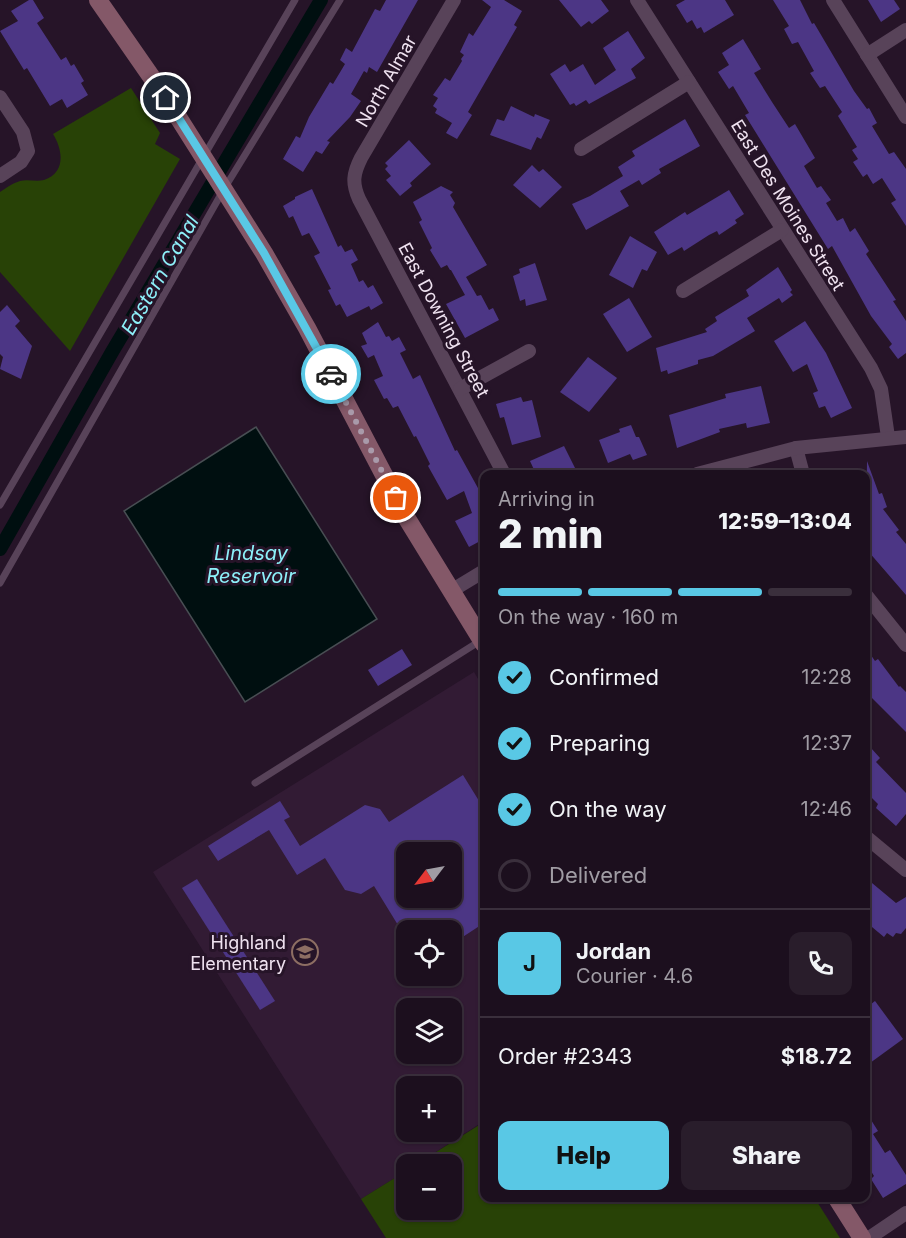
<!DOCTYPE html>
<html lang="en">
<head>
<meta charset="utf-8">
<style>
  body { margin:0; font-family:Inter,sans-serif; background:#291d2b; color:#f1f3f6; height:100vh; display:flex; flex-direction:column; font-size:22px; white-space:nowrap }
  * { box-sizing:border-box; margin:0 }
  p { font-size:20px; color:#a09ca4 }
  .icon { flex:none; width:33px; height:33px; fill:none; stroke:currentColor; stroke-width:2; stroke-linecap:round; stroke-linejoin:round }
  .map { position:relative; flex:1; overflow:hidden }
  .details { position:absolute; left:480px; top:470px; width:390px; height:732px; display:flex; flex-direction:column; background:#1c0f1e; border-radius:12px; box-shadow:0 2px 4px #0004,0 0 0 2px #3a2f3c }
  .details>* { flex:none }
  .needle { width:39px; rotate:238deg }
  .controls { position:absolute; left:396px; top:842px; display:grid; gap:12px }
  .controls a { display:grid; place-items:center; width:66px; height:66px; border-radius:12px; background:#1c0f1e; box-shadow:0 2px 4px #0004,0 0 0 2px #3a2f3c; font-size:30px }
  .pin { position:absolute; display:grid; place-items:center; width:51px; height:51px; color:#fff; margin:-26px; border:3px solid #fff; border-radius:50%; box-shadow:0 2px 6px #0007 }
  .courier { position:absolute; display:grid; place-items:center; width:60px; height:60px; margin:-30px; border:4px solid #59c8e5; border-radius:50%; background:#fff; color:#222; box-shadow:0 2px 8px #0007 }
  .headline em { font-style:normal; font-weight:800 }
  .headline div { display:flex; flex-direction:column-reverse }
  .headline { display:flex; align-items:center; justify-content:space-between; height:102px; padding:0 18px }
  h1 { font-size:39px; font-weight:800; line-height:45px }
  .bar { display:grid; grid-template-columns:repeat(4,1fr); gap:9px 6px; align-content:center; height:72px; padding:0 18px }
  .bar i { height:8px; border-radius:4px; background:#3a2f3c }
  .bar .active { background:#59c8e5 }
  .bar p { grid-column:span 4 }
  .line { display:flex; align-items:center; gap:15px; padding:0 18px; border-top:2px solid #3a2f3c }
  .line div { flex:1 }
  .round { display:grid; place-items:center; flex:none; width:63px; height:63px; border-radius:12px; background:#291d2b }
  ol { padding:0 18px; list-style:none }
  li { display:flex; align-items:center; gap:18px; height:66px }
  li p { margin-inline-start:auto }
  li .icon { padding:6px; border-radius:50%; background:#59c8e5; color:#111; stroke-width:4 }
  li:last-child { color:#a09ca4 }
  li i { width:33px; height:33px; border:3px solid #3a2f3c; border-radius:50% }
  .button { display:flex; gap:12px; margin-top:auto; padding:12px 18px }
  .button a { flex:1; height:69px; border-radius:12px; background:#59c8e5; color:#111; font-size:24px; font-weight:800; line-height:69px; text-align:center }
  .button a+a { background:#291d2b; color:#f1f3f6 }
  .map>svg:first-child { display:block }
</style>
</head>
<body>
<div class="map">
<svg width="906" height="1238" viewBox="0 0 906 1238">
  <rect width="100%" height="100%" fill="#261428"/>
  <path fill="#321b34" fill-rule="evenodd" d="M474 672 484 689V1121L417 1164H406V1171L361 1199 153 872ZM406 852H452V897H406ZM406 930H452V975H406ZM406 1008H452V1053H406ZM406 1086H452V1131H406Z"/>
  <g fill="#284206">
    <path d="M131 88 160 133 155 144 180 159 70 351 0 272V192C6 188 13 183 20 181 28 179 36 182 44 180 66 173 63 150 53 134Z"/>
    <polygon points="484,1122 484,1197 814,1197 840,1238 386,1238 361,1199 406,1171 406,1209 452,1209 452,1164 417,1164"/>
  </g>
  <polygon fill="#000f10" stroke="#484e53" stroke-width="1.5" points="256,427 377,619 245,702 124,511"/>
  <g fill="none" stroke-linecap="round" stroke-linejoin="round">
    <polyline stroke="#000f10" stroke-width="14" points="0,549 112,352 321,0"/>
  </g>
  <g fill="#4c3685" fill-rule="evenodd">
    <polygon points="29,0 33,0 44,18 37,23 61,60 66,57 71,66 74,64 84,81 81,83 88,95 67,108 62,99 50,106 27,68 24,70 0,31 18,21 11,11"/>
    <polygon points="386,0 418,0 377,72 369,67 367,73 364,71 351,94 361,101 350,117 327,141 330,142 322,154 316,151 303,172 283,159 296,136 300,138 309,117 330,82 333,84 345,64 340,60 346,48 352,52 375,9 380,11"/>
    <polygon points="482,0 504,0 522,11 514,25 517,27 468,112 472,115 457,139 446,133 452,123 435,113 437,109 433,106 438,98 433,95 445,78 450,81 462,61 461,59 464,55 460,52 469,33 473,36 491,7"/>
    <polygon points="559,0 601,0 609,11 592,24 589,21 581,27"/>
    <polygon points="685,0 725,0 734,15 704,33 701,27 697,29 692,20 687,23 676,5"/>
    <polygon points="773,0 800,0 812,24 814,23 854,91 867,109 869,108 877,123 872,126 889,154 894,152 906,169 906,226 891,203 896,200 882,178 873,184 867,174 863,177 853,162 858,159 852,150 857,147 838,116 842,112 825,86 820,88 810,73 814,71 798,42 792,44 784,29 789,26"/>
    <polygon points="868,0 894,0 900,9 881,22"/>
    <polygon points="628,31 645,58 631,69 636,78 589,104 586,100 576,106 574,103 570,105 550,74 565,64 570,72 583,64 595,85 616,70 603,48"/>
    <polygon points="743,39 761,69 754,73 772,102 789,128 795,124 815,158 804,166 817,188 821,186 831,200 826,203 837,221 843,218 850,232 855,228 869,251 866,254 896,300 893,301 906,321 906,353 898,359 889,347 892,344 871,316 832,246 828,249 745,115 749,113 733,86 729,89 718,72 729,65 722,53"/>
    <polygon points="511,106 534,117 535,114 550,120 541,139 537,137 531,150 490,135 497,119 504,121"/>
    <polygon points="685,119 700,146 659,169 661,173 642,185 639,180 620,191 629,206 586,230 572,204 590,196 623,176 618,167 635,156 632,151"/>
    <polygon points="409,140 431,164 410,183 412,186 400,196 386,180 391,176 385,169 388,166 385,163"/>
    <polygon points="532,165 539,172 543,169 562,187 540,208 513,185"/>
    <polygon points="441,186 453,192 450,195 455,203 453,207 487,265 466,277 477,296 481,295 489,310 493,308 499,320 465,338 446,304 465,295 451,270 450,270 447,265 441,268 430,250 432,248 419,222 422,220 413,202"/>
    <polygon points="312,189 338,247 341,245 345,252 352,249 358,260 351,264 359,282 363,280 368,288 373,285 383,303 371,310 369,306 347,317 340,304 336,306 328,290 331,289 314,256 320,253 309,233 302,236 293,216 289,218 283,206 295,199 295,197"/>
    <polygon points="729,190 744,214 735,220 737,223 719,235 717,231 709,235 684,251 682,247 668,255 654,232 685,212 687,215"/>
    <polygon points="630,236 657,252 647,271 642,269 633,288 609,275"/>
    <polygon points="535,263 547,300 526,306 525,299 520,301 513,276 520,273 519,269"/>
    <polygon points="778,267 792,290 790,292 793,295 782,303 779,298 747,318 755,331 713,356 698,360 698,364 668,374 667,370 661,372 656,348 707,332 705,329 717,321 715,317 749,296 746,290"/>
    <polygon points="629,298 652,337 627,352 603,314"/>
    <polygon points="7,305 20,321 15,326 32,346 21,379 0,369 3,357 0,354 0,312"/>
    <polygon points="805,321 826,353 852,408 831,418 825,406 819,408 813,393 818,391 807,364 793,372 774,341"/>
    <polygon points="378,322 386,337 389,336 392,341 399,337 406,350 400,353 413,379 420,375 455,451 457,450 484,499 484,539 469,547 455,521 472,513 464,491 447,500 428,466 430,464 416,436 414,437 398,406 393,408 387,398 384,399 374,380 383,376 374,355 368,358 361,346 367,344 362,333"/>
    <polygon points="588,357 617,378 589,412 560,392"/>
    <polygon points="761,386 770,423 747,428 746,423 719,429 720,432 677,448 669,415 726,398 725,394"/>
    <polygon points="521,397 523,402 532,400 541,437 512,445 504,417 500,418 496,404"/>
    <polygon points="631,425 636,437 639,437 647,455 633,460 630,454 608,463 599,440 620,432 619,429"/>
    <polygon points="564,446 578,474 536,474 530,461"/>
    <polygon points="867,461 879,494 882,493 887,507 883,509 899,530 896,532 906,544 906,595 868,551 871,549 866,542"/>
    <polygon points="866,648 875,661 878,659 899,687 900,686 906,692 906,732 866,692"/>
    <polygon points="402,649 412,665 378,686 368,670"/>
    <polygon points="871,748 880,758 876,762 906,793 906,814 896,826 876,808 878,804 866,792 866,752"/>
    <path d="M463 775 484 809V923L452 944V930H401L374 886 361 894 345 890 325 858 297 875 269 830 218 861 208 846 280 801 290 817 284 820 300 846 365 805 380 809 389 822ZM406 852H452V897H406Z"/>
    <polygon points="866,878 896,903 906,897 906,928 901,934 896,933 893,937 887,933 884,937 866,922"/>
    <polygon points="197,879 275,1001 260,1010 182,888"/>
    <polygon points="875,1001 903,1039 870,1063 866,1057 866,1008"/>
    <polygon points="866,1112 878,1131 873,1134 885,1153 890,1150 906,1175 906,1184 883,1198 871,1179 874,1176 866,1163"/>
  </g>
  <g fill="none" stroke-linecap="round" stroke-linejoin="round">
    <g stroke="#584359" stroke-width="7">
      <polyline points="0,505 295,0"/>
      <polyline points="0,583 224,189 340,0"/>
      <polyline points="255,783 480,641"/>
    </g>
    <g stroke="#584359" stroke-width="14">
      <path d="M454 0 361 158C353 174 352 183 359 199L504 474"/>
      <polyline points="637,0 871,368 881,389 888,437"/>
      <polyline points="833,0 906,117"/>
      <polyline points="867,55 906,30"/>
      <polyline points="0,97 23,132 28,151 21,162 0,176"/>
      <polyline points="581,149 689,82"/>
      <polyline points="683,291 782,230"/>
      <polyline points="460,389 529,351"/>
      <polyline points="796,448 803,474"/>
      <polyline points="697,474 796,448 906,437"/>
      <polyline points="451,591 484,571"/>
      <polyline points="866,595 906,645"/>
      <polyline points="866,837 906,870"/>
      <polyline points="869,1238 906,1213"/>
    </g>
    <g stroke="#845868" stroke-width="18">
      <polyline points="98,0 166,98 264,253 307,328 406,517 484,644"/>
      <polyline points="836,1197 862,1238"/>
    </g>
  </g>
  <g fill="none" stroke-linecap="round" stroke-linejoin="round">
    <polyline stroke="#a99aaa" stroke-width="6" stroke-dasharray="0 10.8" points="331,374 396,498"/>
    <polyline stroke="#59c8e5" stroke-width="8" points="166,98 264,253 331,374"/>
  </g>
  <defs>
    <symbol id="school-ring" viewBox="-11 -11 22 22"><circle r="9.5" fill="#261428" stroke="#8d6e63" stroke-width="1.5"/><path d="M0-5L7-2L0 1L-7-2ZM-4 1L0 2.5L4 1V4Q0 6-4 4Z" fill="#8d6e63"/></symbol>
  </defs>
  <g fill-rule="evenodd">
    <use href="#school-ring" x="290" y="937" width="30" height="30"/>
  </g>
  <g text-anchor="middle" dominant-baseline="central" stroke-width="6" stroke-linejoin="round" paint-order="stroke">
    <g font-size="18" fill="#efe2f0" stroke="#261428">
      <text transform="translate(386 81) rotate(-60)">North Almar</text>
      <text transform="translate(788 205) rotate(58)">East Des Moines Street</text>
      <text transform="translate(444 320) rotate(62)">East Downing Street</text>
    </g>
    <g font-size="18" fill="#efe2f0" stroke="#261428" text-anchor="end">
      <text x="286" y="942">Highland<tspan x="286" dy="21">Elementary</tspan></text>
    </g>
    <g font-size="20" font-style="italic" fill="#8df0f9" stroke="#261428">
      <text transform="translate(160 275) rotate(-60)">Eastern Canal</text>
      <text x="251" y="553">Lindsay<tspan x="251" dy="23">Reservoir</tspan></text>
    </g>
  </g>
</svg>
<div class="controls">
<a><svg class="needle" viewBox="-14 -14 28 28"><path d="M0-13l5 13h-10z" fill="#e53935"/><path d="M0 13l5-13h-10z" fill="#a09ca4"/></svg></a>
<a><svg class="icon" aria-label="locate" viewBox="0 0 24 24"><circle cx="12" cy="12" r="6"/><path d="M12 2v4M12 18v4M2 12h4M18 12h4"/></svg></a>
<a><svg class="icon" aria-label="layers" viewBox="0 0 24 24"><path d="M12 4l9 5-9 5-9-5zM3 14l9 5 9-5"/></svg></a>
<a>+</a>
<a>−</a>
</div>
<div class="pin" style="left:396px;top:498px;background:#ea580c"><svg class="icon" aria-label="bag" viewBox="0 0 24 24"><path d="M5 8h14l-1 12H6zM9 8a3 3 0 0 1 6 0"/></svg></div>
<div class="pin" style="left:166px;top:98px;background:#1f2937"><svg class="icon" aria-label="home" viewBox="0 0 24 24"><path d="M3 11l9-7 9 7M6 9v11h12V9"/></svg></div>
<div class="courier" style="left:331px;top:374px"><svg class="icon" aria-label="car" viewBox="0 0 24 24"><path d="M5 17H2v-5l4-1 3-4h7l3 4 3 1v5h-3M9 17h6M6 11h13"/><circle cx="7" cy="17" r="2"/><circle cx="17" cy="17" r="2"/></svg></div>
<section class="details">
<div class="headline"><div><h1>2 min</h1><p>Arriving in</p></div><em>12:59–13:04</em></div>
<div class="bar"><i class="active"></i><i class="active"></i><i class="active"></i><i></i><p>On the way · 160 m</p></div>
<ol>
<li><svg class="icon" aria-label="check" viewBox="0 0 24 24"><path d="M5 12l5 5 9-10"/></svg>Confirmed<p>12:28</p></li>
<li><svg class="icon" aria-label="check" viewBox="0 0 24 24"><path d="M5 12l5 5 9-10"/></svg>Preparing<p>12:37</p></li>
<li><svg class="icon" aria-label="check" viewBox="0 0 24 24"><path d="M5 12l5 5 9-10"/></svg>On the way<p>12:46</p></li>
<li><i></i>Delivered</li>
</ol>
<div class="line" style="height:108px"><b class="round" style="background:#59c8e5;color:#111">J</b><div><b>Jordan</b><p>Courier · 4.6</p></div><a class="round"><svg class="icon" aria-label="phone" viewBox="0 0 24 24"><path d="M5 4h4l2 5-3 2q2 4 5 5l2-3 5 2v4C11 20 4 13 5 4z"/></svg></a></div>
<div class="line" style="height:78px"><div>Order #2343</div><b>$18.72</b></div>
<div class="button"><a>Help</a><a>Share</a></div>
</section>
</div>
</body>
</html>
